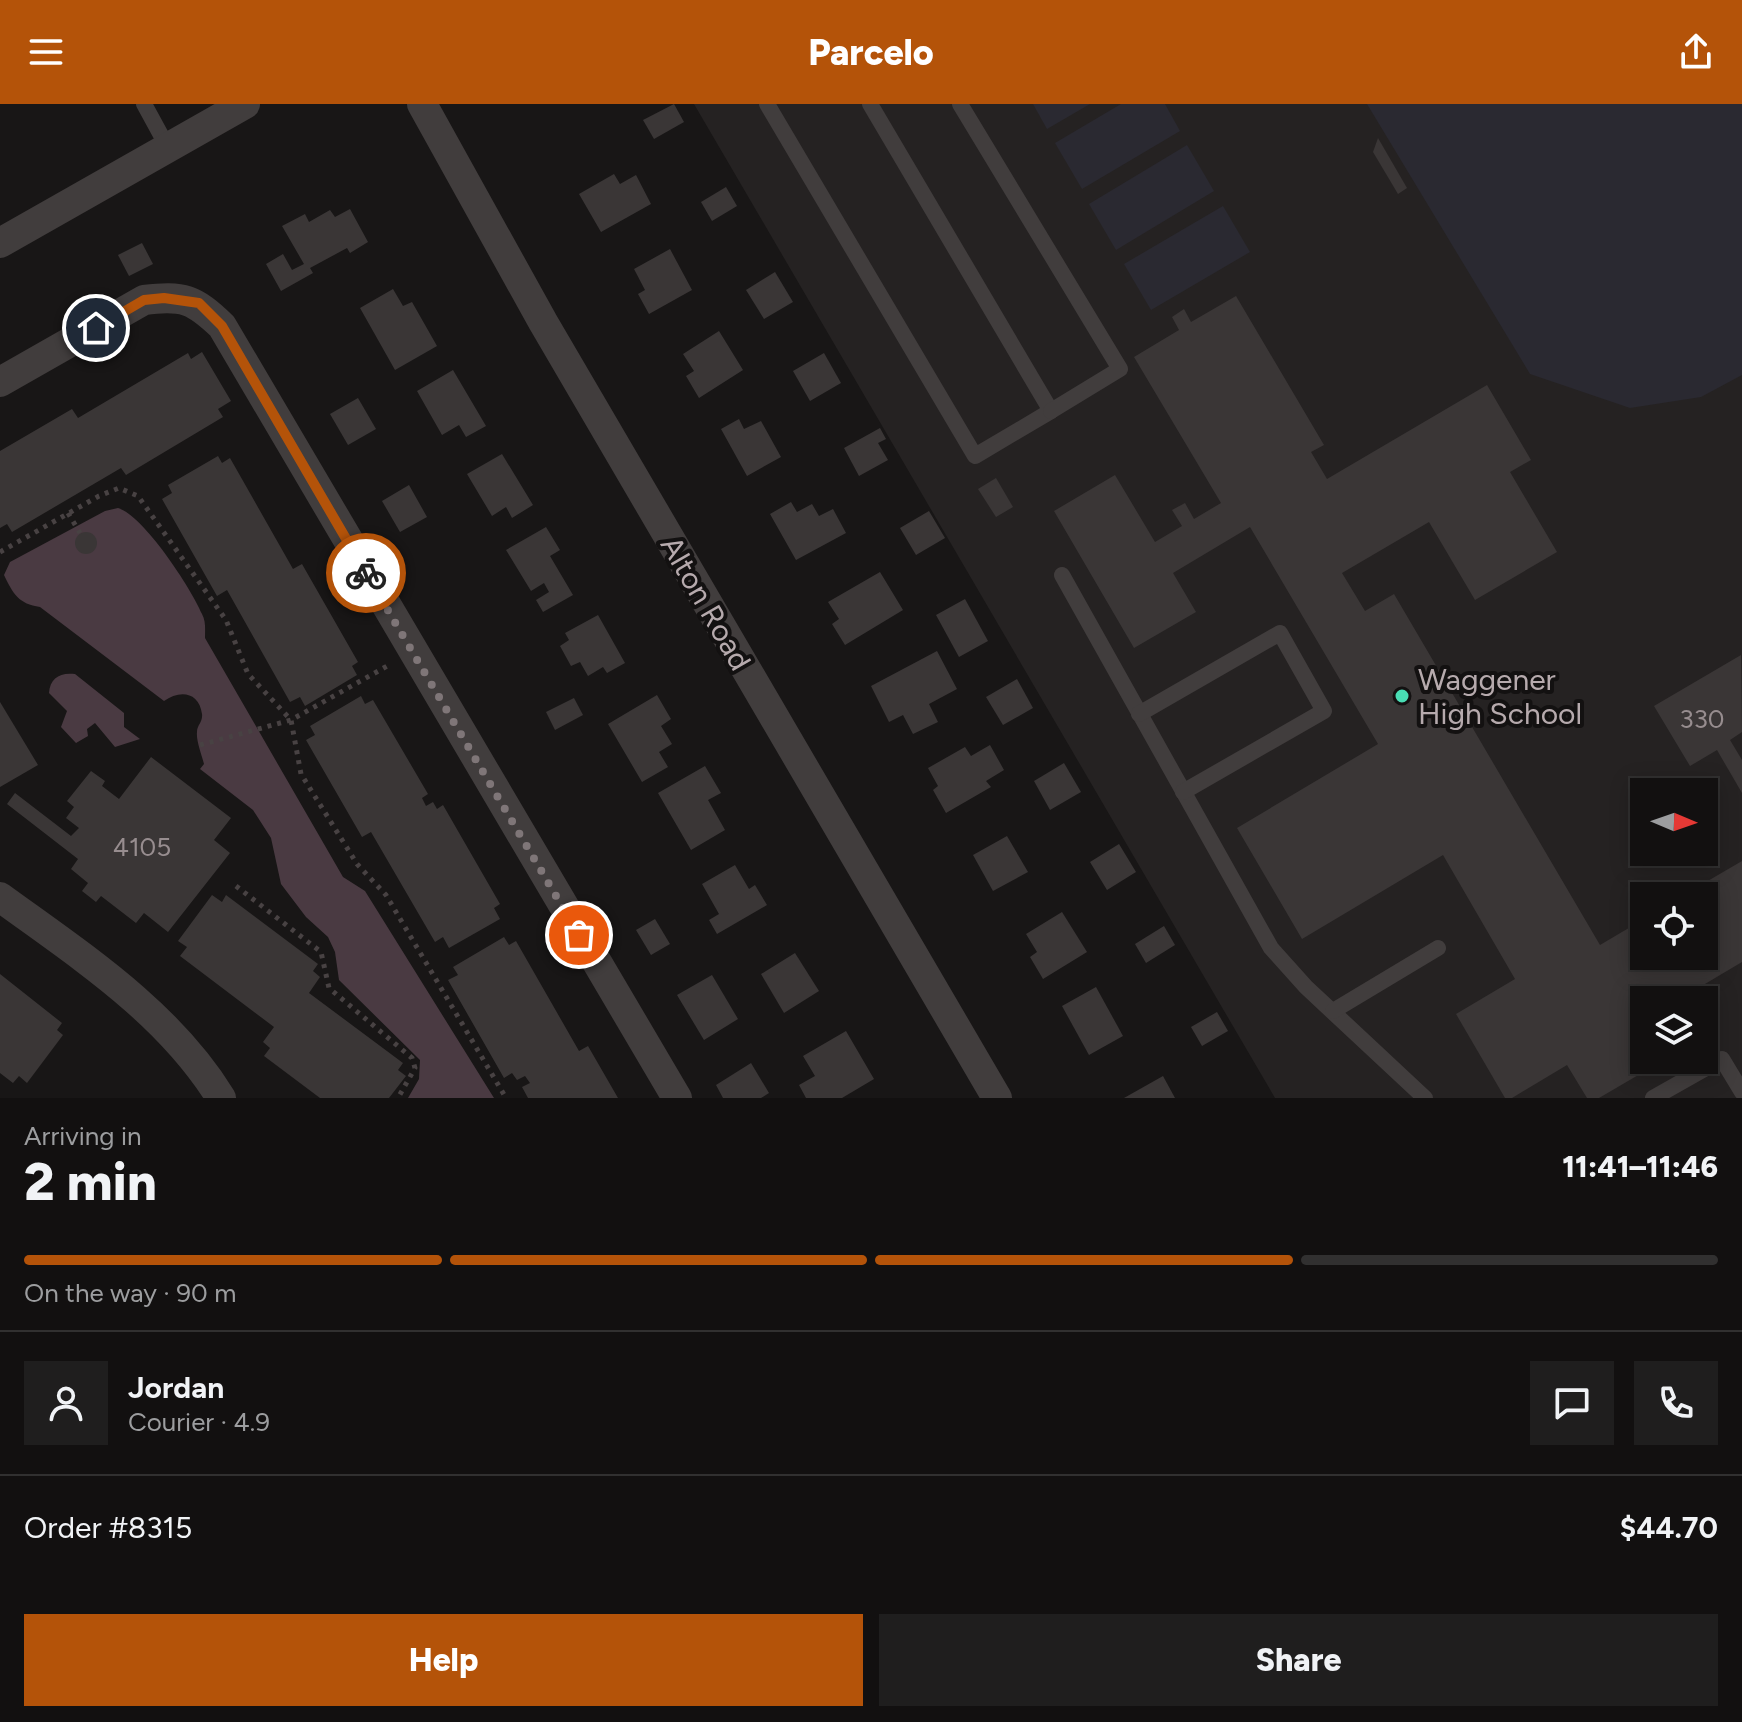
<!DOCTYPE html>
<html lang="en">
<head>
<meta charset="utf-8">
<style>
  body { margin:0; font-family:Figtree,sans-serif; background:#1f1e1e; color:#f1f3f6; height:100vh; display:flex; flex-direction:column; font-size:30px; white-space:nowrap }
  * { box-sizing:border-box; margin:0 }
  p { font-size:26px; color:#9c9d9f }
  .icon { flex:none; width:44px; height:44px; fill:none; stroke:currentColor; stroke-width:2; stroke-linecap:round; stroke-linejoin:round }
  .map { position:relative; height:994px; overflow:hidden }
  .side { display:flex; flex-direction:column; background:#121010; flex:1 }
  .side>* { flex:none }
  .needle { width:52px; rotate:92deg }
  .tools { position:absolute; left:1630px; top:674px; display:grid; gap:16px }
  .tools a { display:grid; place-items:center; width:88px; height:88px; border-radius:0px; background:#121010; box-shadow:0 4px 20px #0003,0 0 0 2px #313030; font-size:40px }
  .pin { position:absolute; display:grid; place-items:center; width:68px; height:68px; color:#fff; margin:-34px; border:4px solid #fff; border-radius:50%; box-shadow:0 2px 8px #0007 }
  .courier { position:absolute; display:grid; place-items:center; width:80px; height:80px; margin:-40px; border:6px solid #b45309; border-radius:50%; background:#fff; color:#222; box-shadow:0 2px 10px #0007 }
  .head em { font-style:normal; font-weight:800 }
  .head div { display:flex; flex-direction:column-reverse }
  .head { display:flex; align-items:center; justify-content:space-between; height:136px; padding:0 24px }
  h1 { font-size:52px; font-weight:800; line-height:60px }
  .bar { display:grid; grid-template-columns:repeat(4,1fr); gap:12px 8px; align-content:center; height:96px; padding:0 24px }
  .bar i { height:10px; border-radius:6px; background:#313030 }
  .bar .current { background:#b45309 }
  .bar p { grid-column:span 4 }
  .line { display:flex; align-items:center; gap:20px; padding:0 24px; border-top:2px solid #313030 }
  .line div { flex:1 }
  .round { display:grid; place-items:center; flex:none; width:84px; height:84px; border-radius:0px; background:#1f1e1e }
  .action { display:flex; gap:16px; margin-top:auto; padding:16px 24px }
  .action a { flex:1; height:92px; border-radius:0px; background:#b45309; color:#fff; font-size:32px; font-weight:800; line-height:92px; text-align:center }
  .action a+a { background:#1f1e1e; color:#f1f3f6 }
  header { display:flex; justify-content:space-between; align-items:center; height:104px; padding:0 24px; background:#b45309; color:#fff; font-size:36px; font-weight:800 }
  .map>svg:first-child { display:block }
</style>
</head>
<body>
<header><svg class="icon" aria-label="menu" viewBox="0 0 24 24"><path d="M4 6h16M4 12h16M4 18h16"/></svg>Parcelo<svg class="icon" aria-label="share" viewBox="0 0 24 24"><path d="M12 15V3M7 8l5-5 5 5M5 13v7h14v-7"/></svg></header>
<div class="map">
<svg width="1742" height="994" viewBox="0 0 1742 994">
  <rect width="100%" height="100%" fill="#181616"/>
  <path fill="#252222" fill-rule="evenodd" d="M694 0H1742V994H1275ZM1644 688H1704V748H1644ZM1644 792H1704V852H1644ZM1644 896H1704V956H1644Z"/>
  <g fill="#2a2931">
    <polygon points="1033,0 1090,0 1047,25"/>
    <polygon points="1121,0 1165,0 1180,27 1082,85 1055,39"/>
    <polygon points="1367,0 1742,0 1742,271 1701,293 1630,304 1530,270"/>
    <polygon points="1187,41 1214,87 1116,146 1089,100"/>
    <polygon points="1223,102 1250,148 1151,206 1124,160"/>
  </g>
  <g fill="#4a3a42">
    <path d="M118 404C144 412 191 484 202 510 206 517 205 526 205 534L343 773 365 787 494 994H408L419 975 420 956 339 876 335 848 328 833 306 813 281 780 271 734 253 706 200 665 204 660C202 651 196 637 197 628 197 621 203 618 202 610 199 587 179 586 164 597L40 503C19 500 13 490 4 471L10 458 105 407Z"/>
    <path d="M75 570 124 609V623L140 635 115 643 95 619 87 625 88 632 76 639 61 623 67 607 49 589C50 574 60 568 75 570Z"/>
  </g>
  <g fill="#3a3636">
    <polygon points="674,0 684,18 654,35 643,16"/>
    <polygon points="1378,34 1407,84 1398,90 1373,48"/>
    <polygon points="614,70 620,80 636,71 651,100 601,128 579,90"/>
    <polygon points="726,83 737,102 712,117 701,98"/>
    <polygon points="350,105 368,138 350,149 347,144 310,164 313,169 281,187 266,160 283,150 292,166 304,160 282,122 305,110 309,118 330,106 335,113"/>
    <polygon points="142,139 153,160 129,172 118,151"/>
    <polygon points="670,145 692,186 649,210 638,190 645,186 634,165"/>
    <polygon points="775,168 793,198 764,215 746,186"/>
    <polygon points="393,185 403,202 412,198 437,242 395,266 360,204"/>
    <polygon points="1236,192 1324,341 1311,348 1327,375 1487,281 1531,356 1510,368 1557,448 1475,496 1429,418 1342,469 1365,507 1394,490 1600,841 1644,815 1644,852 1704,852 1704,792 1682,792 1742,757 1742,858 1678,896 1644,896 1644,956 1664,956 1599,994 1587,994 1567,961 1512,994 1505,994 1456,910 1515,875 1443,751 1302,835 1237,724 1378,640 1250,423 1173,469 1196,508 1134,544 1054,407 1115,371 1155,438 1182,422 1172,406 1185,399 1194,415 1221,399 1134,253 1179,226 1172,213 1184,205 1191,218"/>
    <polygon points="719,227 743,266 699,294 686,272 694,267 683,250"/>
    <polygon points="202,248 231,297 218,305 223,313 126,371 121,364 12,428 7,420 0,424 0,347 72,305 78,314 188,249 191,255"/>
    <polygon points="824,249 841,279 810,297 793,267"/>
    <polygon points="453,266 486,322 466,333 459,321 442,331 417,287"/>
    <polygon points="358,294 376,325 348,341 330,310"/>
    <polygon points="739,315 744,325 761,317 781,353 747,372 721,325"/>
    <polygon points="880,324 886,335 878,339 888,356 859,372 844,344"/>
    <polygon points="502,350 533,401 512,414 506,403 492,412 467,370"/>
    <polygon points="218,352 222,359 230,354 293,465 302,460 358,558 352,562 357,571 305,602 300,593 290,598 227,486 217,492 162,395 172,389 168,381"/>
    <polygon points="996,374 1013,403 996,413 978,385"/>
    <polygon points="409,381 427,413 400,428 382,397"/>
    <polygon points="791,398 797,408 812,400 819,412 833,405 846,429 796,456 770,410"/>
    <polygon points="929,407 945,434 916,451 900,424"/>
    <polygon points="546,423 560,446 550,452 573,491 543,508 536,496 549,488 544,479 531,487 506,446"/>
    <circle cx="86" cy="439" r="11"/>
    <polygon points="880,468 903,506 845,541 832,520 839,515 828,498"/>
    <polygon points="965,495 988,537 959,553 936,511"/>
    <polygon points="598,511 625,559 607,569 603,563 588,572 580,558 571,562 560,542 569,536 565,529"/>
    <polygon points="937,547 957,585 929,600 938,618 913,630 903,611 889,618 871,582"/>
    <polygon points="1741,551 1742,628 1730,636 1742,656 1742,689 1717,646 1690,662 1654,602"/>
    <polygon points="1017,575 1033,604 1003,621 986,593"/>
    <polygon points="657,591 671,615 661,622 672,640 659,648 668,663 642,678 608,620"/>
    <polygon points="361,592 365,600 373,596 428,690 422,694 426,702 433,698 437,705 443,701 500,800 494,804 500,815 449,844 443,833 435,838 371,728 362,733 306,636 315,631 310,622"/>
    <polygon points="574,594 583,611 555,626 546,608"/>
    <polygon points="0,598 38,661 0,683"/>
    <polygon points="990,641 1004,666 986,677 991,683 946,709 933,686 938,682 928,664 965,643 971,652"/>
    <polygon points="151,653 231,714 214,736 230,749 168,828 144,809 136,819 101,792 96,798 82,787 88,779 71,765 78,755 7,700 15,689 71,732 79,724 66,714 74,703 67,697 91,667 105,677 102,682 119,695"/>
    <polygon points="1064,659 1081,688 1050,706 1034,677"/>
    <polygon points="705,662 721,689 708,696 725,726 691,746 658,689"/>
    <polygon points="1007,732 1028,768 993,787 973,751"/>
    <polygon points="1119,740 1136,768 1107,786 1090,758"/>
    <polygon points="735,761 749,785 755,781 767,801 717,830 709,816 719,810 702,780"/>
    <polygon points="212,791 222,798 226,791 318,860 313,867 320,873 309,889 403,959 398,966 406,972 389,994 320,994 264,952 270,944 263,938 274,923 180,852 187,843 178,837"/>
    <polygon points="1062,808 1087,848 1043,875 1030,853 1037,848 1026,830"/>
    <polygon points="655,815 670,840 651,851 636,826"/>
    <polygon points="1164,822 1175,841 1146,859 1135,840"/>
    <polygon points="504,833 509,841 516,837 579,947 588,942 618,994 528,994 522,983 530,979 525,972 517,976 512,969 504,974 448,876 458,871 453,863"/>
    <polygon points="795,849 819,887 784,909 761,870"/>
    <polygon points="0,870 62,919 57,926 63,931 27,979 19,972 13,979 0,969"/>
    <polygon points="712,871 738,915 704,936 677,891"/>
    <polygon points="1096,883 1123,932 1089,951 1062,902"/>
    <polygon points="1217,908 1228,927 1202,942 1191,923"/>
    <polygon points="846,927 874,975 842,994 806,994 799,981 815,972 803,952"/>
    <polygon points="751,959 769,989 761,994 723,994 716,981"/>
    <polygon points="1163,972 1175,994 1124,994"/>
  </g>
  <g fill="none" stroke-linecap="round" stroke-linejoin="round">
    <g stroke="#484243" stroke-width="5" stroke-dasharray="4 6" stroke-linecap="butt">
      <polyline points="68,409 80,429"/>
      <polyline points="0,448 99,392 119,384 138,392 226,516 248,570 291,616 301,670 357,760 386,791 506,994"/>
      <polyline points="200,641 291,616 389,561"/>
      <polyline points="236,782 321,848 329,884 412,954 415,964 398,994"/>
    </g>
    <g stroke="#413d3d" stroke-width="16">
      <polyline points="144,0 168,44"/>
      <polyline points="767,0 975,352 1051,307 870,0"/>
      <polyline points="960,0 1120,265 1051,307"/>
      <polyline points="1062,471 1271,844 1306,883 1425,994"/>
      <polyline points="1139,610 1280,529 1324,607 1183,688"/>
      <polyline points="1333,907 1438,844"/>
      <polyline points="1653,994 1722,955 1742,988"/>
    </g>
    <g stroke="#413d3d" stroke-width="30">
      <polyline points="422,0 543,218 997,994"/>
      <polyline points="0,139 245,0"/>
      <path d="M0 278 144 196C183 191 194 195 222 222L677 994"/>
      <path d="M0 793C81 852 168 908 221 994"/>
    </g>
  </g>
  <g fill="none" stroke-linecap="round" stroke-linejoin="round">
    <polyline stroke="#7f7678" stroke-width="8" stroke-dasharray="0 14.4" points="366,469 579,831"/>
    <polyline stroke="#b45309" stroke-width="10" points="96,224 144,196 164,194 199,199 222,222 366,469"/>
  </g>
  <circle fill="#49ddb4" stroke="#131111" stroke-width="3" cx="1402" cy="592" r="8"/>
  <g text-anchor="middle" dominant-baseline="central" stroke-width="8" stroke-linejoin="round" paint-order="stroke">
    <g font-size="26" fill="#978d8f">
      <text x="1702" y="615">330</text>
      <text x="142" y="743">4105</text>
    </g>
    <g font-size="30" fill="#b6aaad" stroke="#131111">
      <text transform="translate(706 499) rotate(60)">Alton Road</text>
    </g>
    <g font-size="30" fill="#b6aaad" stroke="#131111" text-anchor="start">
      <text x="1418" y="575">Waggener<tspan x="1418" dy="34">High School</tspan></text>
    </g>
  </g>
</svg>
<div class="tools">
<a><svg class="needle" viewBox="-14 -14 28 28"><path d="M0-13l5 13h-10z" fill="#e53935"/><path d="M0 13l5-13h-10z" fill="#9c9d9f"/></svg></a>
<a><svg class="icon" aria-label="locate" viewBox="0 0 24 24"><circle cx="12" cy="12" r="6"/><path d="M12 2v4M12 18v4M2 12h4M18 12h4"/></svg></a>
<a><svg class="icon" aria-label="layers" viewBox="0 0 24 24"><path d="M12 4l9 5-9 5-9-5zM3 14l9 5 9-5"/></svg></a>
</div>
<div class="pin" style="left:579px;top:831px;background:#ea580c"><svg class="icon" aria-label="bag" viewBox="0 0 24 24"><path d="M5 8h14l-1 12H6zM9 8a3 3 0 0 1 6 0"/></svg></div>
<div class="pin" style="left:96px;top:224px;background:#1f2937"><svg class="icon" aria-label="home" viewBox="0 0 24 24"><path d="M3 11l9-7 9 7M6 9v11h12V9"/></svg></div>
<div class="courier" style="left:366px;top:469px"><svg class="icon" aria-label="bike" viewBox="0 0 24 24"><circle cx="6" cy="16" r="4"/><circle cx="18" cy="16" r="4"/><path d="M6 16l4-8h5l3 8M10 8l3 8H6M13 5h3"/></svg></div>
</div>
<section class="side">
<div class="head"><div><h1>2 min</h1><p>Arriving in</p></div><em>11:41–11:46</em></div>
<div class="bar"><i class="current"></i><i class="current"></i><i class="current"></i><i></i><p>On the way · 90 m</p></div>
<div class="line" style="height:144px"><a class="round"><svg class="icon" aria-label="person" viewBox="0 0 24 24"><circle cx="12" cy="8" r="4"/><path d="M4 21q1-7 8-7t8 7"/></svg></a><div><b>Jordan</b><p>Courier · 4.9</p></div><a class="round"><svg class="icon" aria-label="chat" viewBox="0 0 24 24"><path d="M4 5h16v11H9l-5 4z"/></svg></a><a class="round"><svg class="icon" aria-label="phone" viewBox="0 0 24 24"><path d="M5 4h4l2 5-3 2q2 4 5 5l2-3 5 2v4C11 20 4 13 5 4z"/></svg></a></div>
<div class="line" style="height:104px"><div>Order #8315</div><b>$44.70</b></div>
<div class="action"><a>Help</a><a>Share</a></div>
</section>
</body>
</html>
